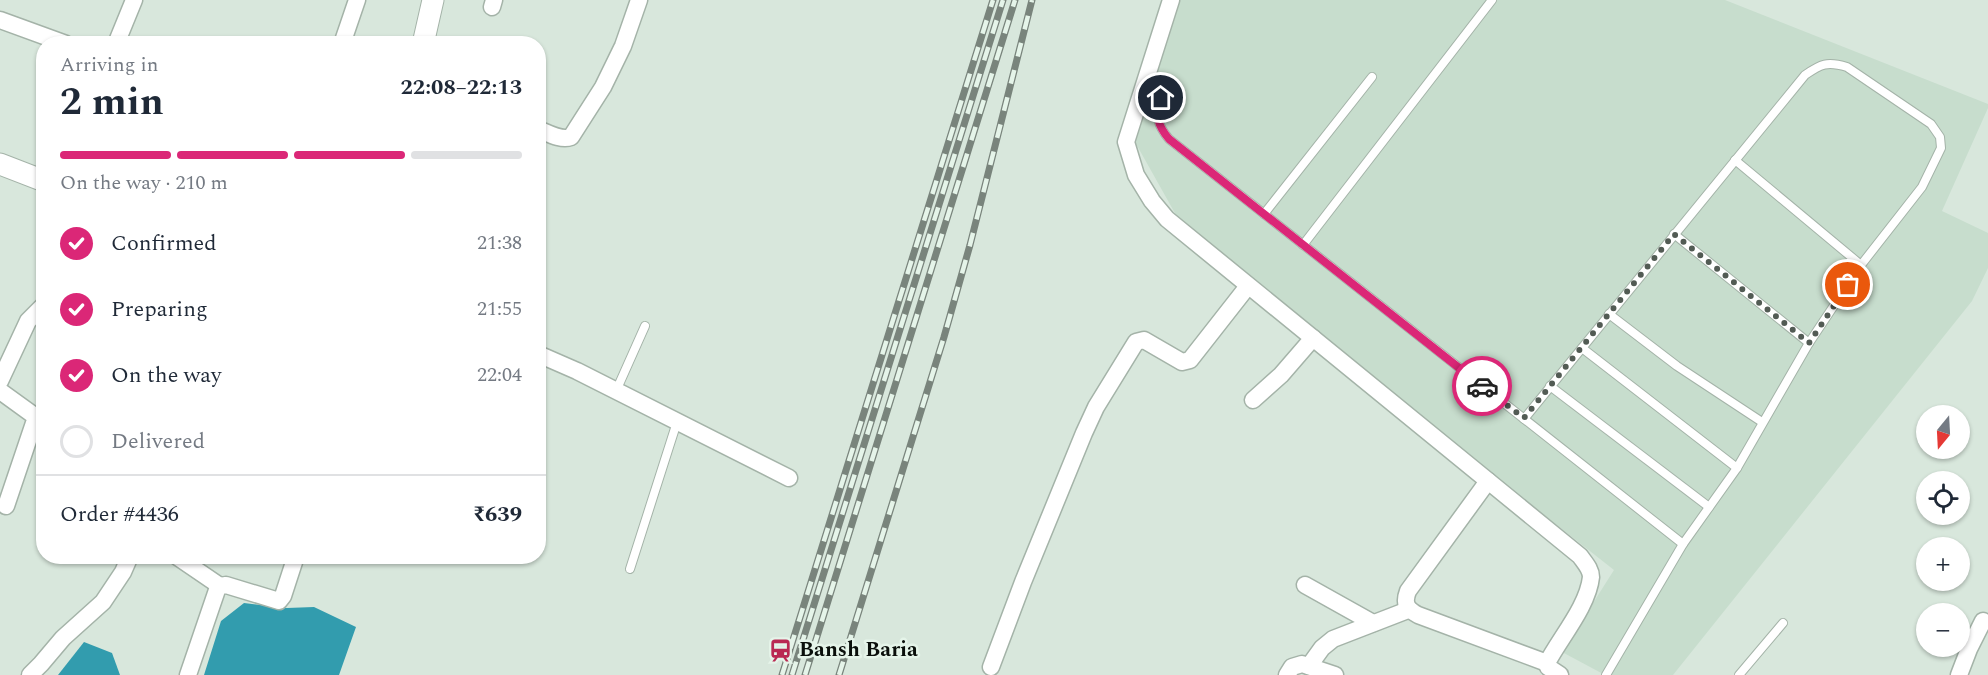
<!DOCTYPE html>
<html lang="en">
<head>
<meta charset="utf-8">
<style>
  body { margin:0; font-family:Spectral,serif; background:#f6f6f7; color:#1f2937; height:100vh; display:flex; flex-direction:column; font-size:22px; white-space:nowrap }
  * { box-sizing:border-box; margin:0 }
  p { font-size:20px; color:#747a83 }
  .icon { flex:none; width:33px; height:33px; fill:none; stroke:currentColor; stroke-width:2; stroke-linecap:round; stroke-linejoin:round }
  .map { position:relative; flex:1; overflow:hidden }
  .details { position:absolute; left:36px; top:36px; width:510px; height:528px; display:flex; flex-direction:column; background:#fff; border-radius:24px; box-shadow:0 2px 4px #0004 }
  .details>* { flex:none }
  .needle { width:39px; rotate:198deg }
  .tools { position:absolute; left:1916px; top:405px; display:grid; gap:12px }
  .tools a { display:grid; place-items:center; width:54px; height:54px; border-radius:50%; background:#fff; box-shadow:0 2px 4px #0004; font-size:30px }
  .pin { position:absolute; display:grid; place-items:center; width:51px; height:51px; color:#fff; margin:-26px; border:3px solid #fff; border-radius:50%; box-shadow:0 2px 6px #0007 }
  .courier { position:absolute; display:grid; place-items:center; width:60px; height:60px; margin:-30px; border:4px solid #db2777; border-radius:50%; background:#fff; color:#222; box-shadow:0 2px 8px #0007 }
  .headline em { font-style:normal; font-weight:700 }
  .headline div { display:flex; flex-direction:column-reverse }
  .headline { display:flex; align-items:center; justify-content:space-between; height:102px; padding:0 24px }
  h1 { font-size:39px; font-weight:700; line-height:45px }
  .bar { display:grid; grid-template-columns:repeat(4,1fr); gap:9px 6px; align-content:center; height:72px; padding:0 24px }
  .bar i { height:8px; border-radius:4px; background:#e0e1e3 }
  .bar .selected { background:#db2777 }
  .bar p { grid-column:span 4 }
  .line { display:flex; align-items:center; gap:15px; padding:0 24px; border-top:2px solid #e0e1e3 }
  .line div { flex:1 }
  ol { padding:0 24px; list-style:none }
  li { display:flex; align-items:center; gap:18px; height:66px }
  li p { margin-inline-start:auto }
  li .icon { padding:6px; border-radius:50%; background:#db2777; color:#fff; stroke-width:4 }
  li:last-child { color:#747a83 }
  li i { width:33px; height:33px; border:3px solid #e0e1e3; border-radius:50% }
  .map>svg:first-child { display:block }
</style>
</head>
<body>
<div class="map">
<svg width="1988" height="675" viewBox="0 0 1988 675">
  <rect width="100%" height="100%" fill="#d8e7dc"/>
  <polygon fill="#c7ddcd" points="1180,0 1725,0 1988,104 1988,108 1942,211 1988,233 1988,268 1972,301 1673,675 1605,675 1562,652 1614,570 1389,393 1176,215 1135,142"/>
  <g fill="#329cae">
    <polygon points="244,603 287,608 314,607 356,627 339,675 204,675 221,621"/>
    <polygon points="84,642 112,653 120,675 58,675"/>
  </g>
  <g fill="none" stroke-linecap="round" stroke-linejoin="round">
    <defs>
      <g id="service">
        <path d="M1161 98C1154 114 1158 126 1169 139L1683 544"/>
        <polyline points="1735,160 1861,265"/>
        <polyline points="1264,214 1372,77"/>
        <polyline points="1674,234 1809,343"/>
        <polyline points="1303,245 1492,0"/>
        <polyline points="1609,314 1677,366 1762,422"/>
        <polyline points="1582,348 1737,468"/>
        <polyline points="1550,386 1709,507"/>
        <polyline points="616,391 645,326"/>
        <path d="M1524 419 1805 75C1821 64 1827 61 1847 67L1931 124 1940 137 1941 148 1922 187 1861 265 1809 343 1737 468 1683 544 1606 675"/>
        <polyline points="31,433 44,438"/>
        <polyline points="630,569 677,422"/>
        <polyline points="1739,675 1783,623"/>
      </g>
      <g id="minor">
        <path d="M1171 0 1126 142 1136 175 1152 201 1167 219 1580 556C1585 563 1591 569 1591 577 1588 606 1560 638 1547 663L1548 667 1560 675"/>
        <polyline points="492,7 494,0"/>
        <polyline points="0,20 66,44"/>
        <polyline points="116,44 134,0"/>
        <polyline points="342,44 357,0"/>
        <path d="M538 129C548 133 561 141 571 137L603 87 623 46 639 0"/>
        <polyline points="538,354 577,371 789,478"/>
        <polyline points="0,381 28,321 44,305"/>
        <polyline points="0,391 36,417 6,506"/>
        <polyline points="1253,400 1281,375 1313,338"/>
        <path d="M1488 481 1408 591C1403 604 1407 609 1418 615L1547 663"/>
        <polyline points="176,556 220,586"/>
        <polyline points="1305,585 1373,623"/>
        <polyline points="1309,666 1322,648 1333,639 1408,610"/>
        <polyline points="991,667 1023,582 1084,433 1096,407 1136,342 1144,340 1182,362 1190,360 1248,286"/>
        <polyline points="30,675 41,664 63,638 103,602 123,572 130,556"/>
        <polyline points="188,675 217,590 220,586 226,585 279,601 283,596 296,556"/>
        <polyline points="1287,675 1292,667 1302,664 1335,675"/>
        <polyline points="1959,675 1969,649 1983,621"/>
      </g>
      <g id="tertiary">
        <polyline points="423,44 433,0"/>
        <polyline points="0,164 44,181"/>
      </g>
    </defs>
    <use href="#service" stroke="#a4b3a8" stroke-width="10"/>
    <use href="#minor" stroke="#a4b3a8" stroke-width="19"/>
    <use href="#tertiary" stroke="#a4b3a8" stroke-width="23"/>
    <use href="#service" stroke="#fff" stroke-width="8"/>
    <use href="#minor" stroke="#fff" stroke-width="16"/>
    <use href="#tertiary" stroke="#fff" stroke-width="21"/>
    <defs>
      <g id="rail">
        <polyline points="782,675 993,0"/>
        <polyline points="792,675 1003,0"/>
        <polyline points="805,675 1015,0"/>
        <polyline points="839,675 944,337 970,245 1032,0"/>
      </g>
    </defs>
    <use href="#rail" stroke="#79847c" stroke-width="7"/>
    <use href="#rail" stroke="#e5f4e9" stroke-width="4.5" stroke-dasharray="14" stroke-linecap="butt"/>
  </g>
  <g fill="none" stroke-linecap="round" stroke-linejoin="round">
    <polyline stroke="#525b54" stroke-width="6" stroke-dasharray="0 10.8" points="1482,386 1524,418 1674,234 1809,343 1848,285"/>
    <path stroke="#db2777" stroke-width="8" d="M1161 98C1154 114 1158 126 1169 139L1482 386"/>
  </g>
  <defs>
    <symbol id="station-bare" viewBox="-9 -9 18 18"><path d="M-3-6H3Q5-6 5-4V2Q5 4 3 4L4.5 6H3L1.5 4h-3L-3 6H-4.5L-3 4Q-5 4-5 2V-4Q-5-6-3-6ZM-3.5-4v3h7v-3ZM-3.5 1v1.5H-2V1ZM2 1v1.5H3.5V1Z" fill="#b92952" stroke="#e5f4e9" stroke-width="2.5" paint-order="stroke"/></symbol>
  </defs>
  <g fill-rule="evenodd">
    <use href="#station-bare" x="764" y="634" width="33" height="33"/>
  </g>
  <g text-anchor="middle" dominant-baseline="central" stroke-width="5" stroke-linejoin="round" paint-order="stroke">
    <g font-size="21" font-weight="bold" fill="#0a0f0b" stroke="#e5f4e9" text-anchor="start">
      <text x="799" y="650">Bansh Baria</text>
    </g>
  </g>
</svg>
<div class="tools">
<a><svg class="needle" viewBox="-14 -14 28 28"><path d="M0-13l5 13h-10z" fill="#e53935"/><path d="M0 13l5-13h-10z" fill="#747a83"/></svg></a>
<a><svg class="icon" aria-label="locate" viewBox="0 0 24 24"><circle cx="12" cy="12" r="6"/><path d="M12 2v4M12 18v4M2 12h4M18 12h4"/></svg></a>
<a>+</a>
<a>−</a>
</div>
<div class="pin" style="left:1848px;top:285px;background:#ea580c"><svg class="icon" aria-label="bag" viewBox="0 0 24 24"><path d="M5 8h14l-1 12H6zM9 8a3 3 0 0 1 6 0"/></svg></div>
<div class="pin" style="left:1161px;top:98px;background:#1f2937"><svg class="icon" aria-label="home" viewBox="0 0 24 24"><path d="M3 11l9-7 9 7M6 9v11h12V9"/></svg></div>
<div class="courier" style="left:1482px;top:386px"><svg class="icon" aria-label="car" viewBox="0 0 24 24"><path d="M5 17H2v-5l4-1 3-4h7l3 4 3 1v5h-3M9 17h6M6 11h13"/><circle cx="7" cy="17" r="2"/><circle cx="17" cy="17" r="2"/></svg></div>
<section class="details">
<div class="headline"><div><h1>2 min</h1><p>Arriving in</p></div><em>22:08–22:13</em></div>
<div class="bar"><i class="selected"></i><i class="selected"></i><i class="selected"></i><i></i><p>On the way · 210 m</p></div>
<ol>
<li><svg class="icon" aria-label="check" viewBox="0 0 24 24"><path d="M5 12l5 5 9-10"/></svg>Confirmed<p>21:38</p></li>
<li><svg class="icon" aria-label="check" viewBox="0 0 24 24"><path d="M5 12l5 5 9-10"/></svg>Preparing<p>21:55</p></li>
<li><svg class="icon" aria-label="check" viewBox="0 0 24 24"><path d="M5 12l5 5 9-10"/></svg>On the way<p>22:04</p></li>
<li><i></i>Delivered</li>
</ol>
<div class="line" style="height:78px"><div>Order #4436</div><b>₹639</b></div>
</section>
</div>
</body>
</html>
